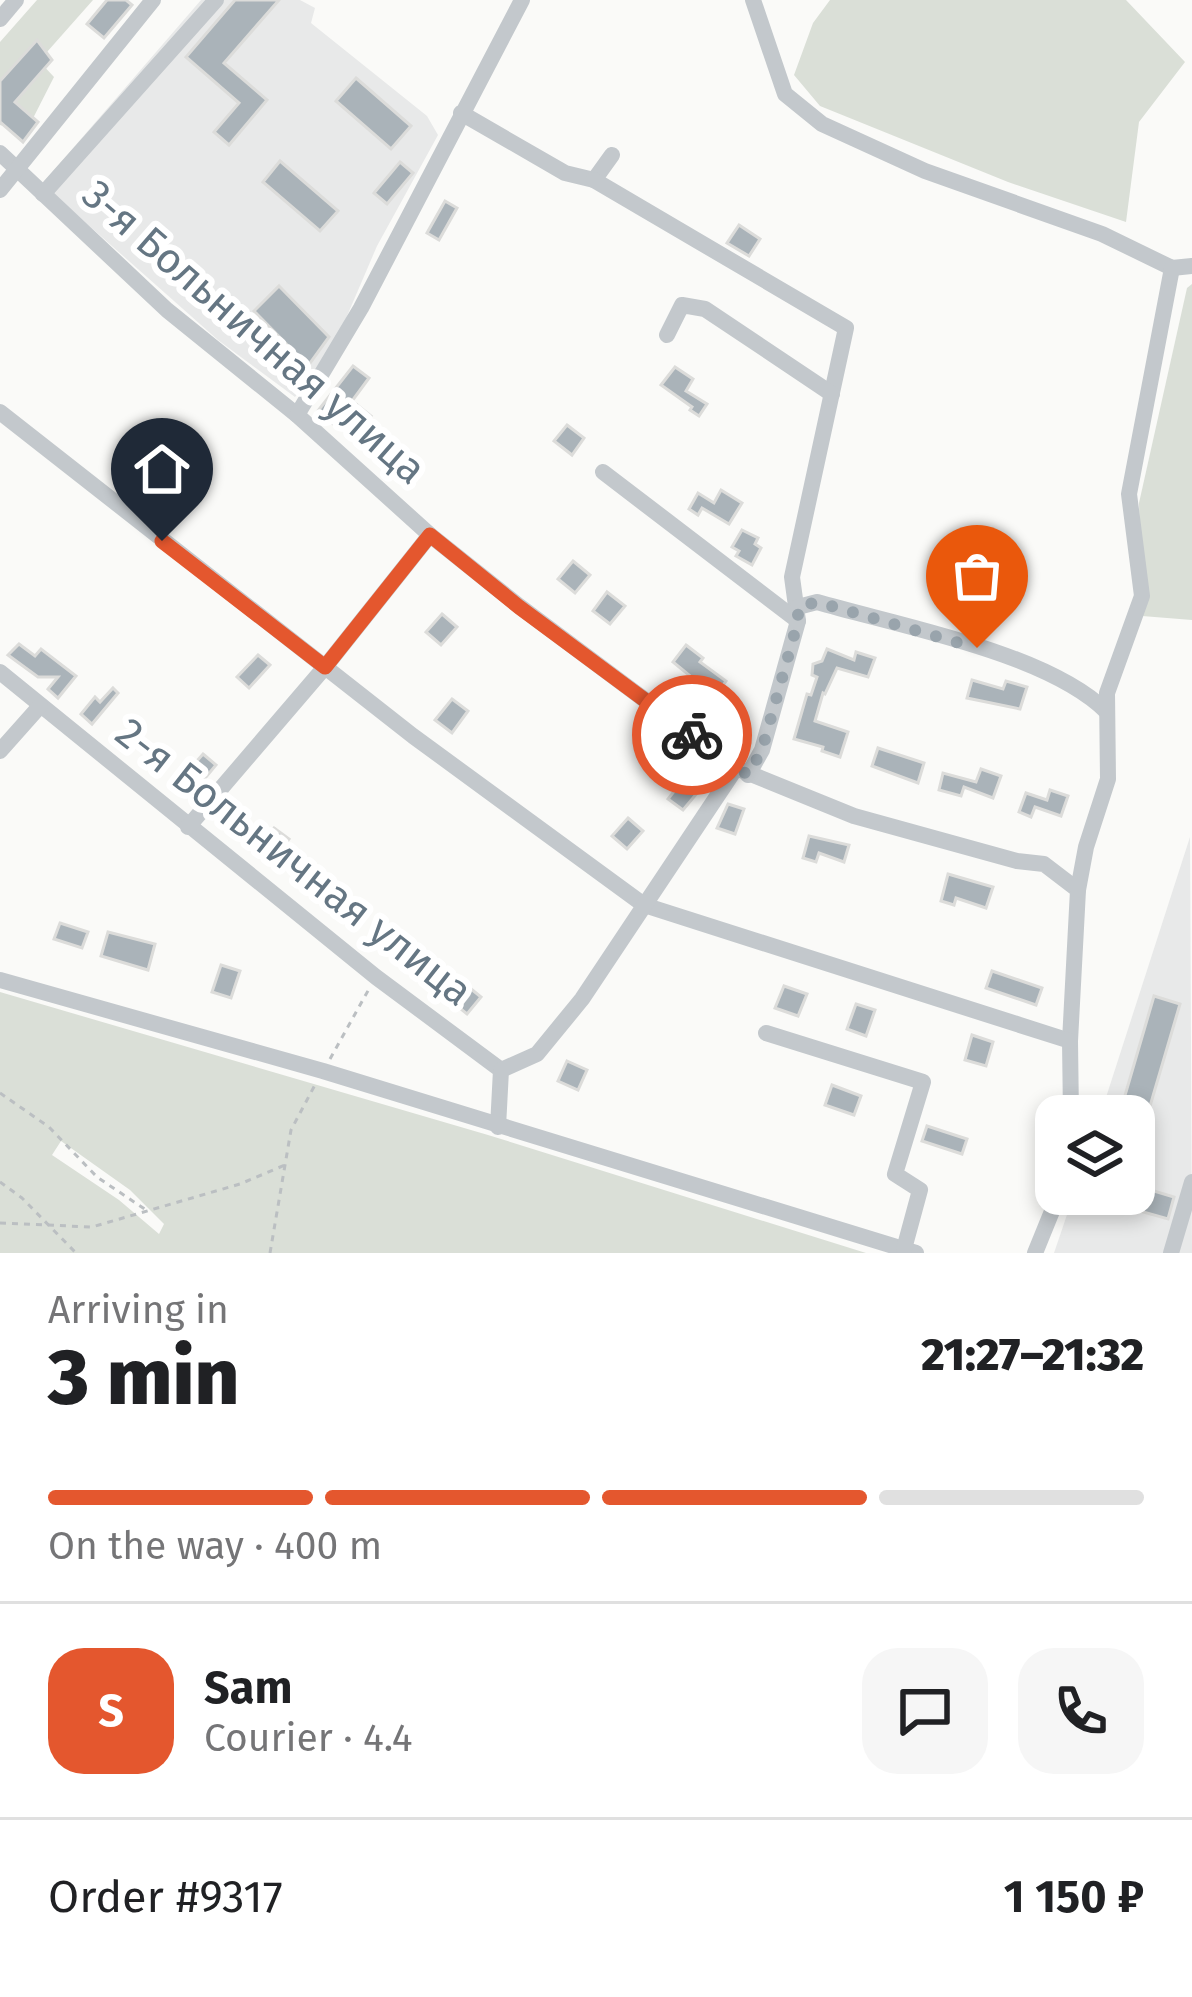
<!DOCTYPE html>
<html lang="en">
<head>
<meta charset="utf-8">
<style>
  body { margin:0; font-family:"Fira Sans",sans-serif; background:#f6f6f6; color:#202124; height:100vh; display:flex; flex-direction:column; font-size:45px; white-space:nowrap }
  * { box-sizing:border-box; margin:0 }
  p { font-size:39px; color:#757577 }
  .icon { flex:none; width:66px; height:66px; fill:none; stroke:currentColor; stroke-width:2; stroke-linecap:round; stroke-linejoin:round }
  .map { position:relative; height:1253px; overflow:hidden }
  .sheet { display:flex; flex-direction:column; background:#fff; flex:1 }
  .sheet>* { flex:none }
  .fabs { position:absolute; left:1035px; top:1095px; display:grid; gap:24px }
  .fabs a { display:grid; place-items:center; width:120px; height:120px; border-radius:24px; background:#fff; box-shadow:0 6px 18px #0003; font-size:60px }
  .pin { position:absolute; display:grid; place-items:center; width:102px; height:102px; color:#fff; margin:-123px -51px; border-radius:50% 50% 50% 0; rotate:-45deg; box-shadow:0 0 12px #0007 }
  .pin .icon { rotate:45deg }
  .courier { position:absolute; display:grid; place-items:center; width:120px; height:120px; margin:-60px; border:9px solid #e4572e; border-radius:50%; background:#fff; color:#222; box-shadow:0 3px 15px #0007 }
  .summary em { font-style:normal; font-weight:800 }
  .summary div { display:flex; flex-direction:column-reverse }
  .summary { display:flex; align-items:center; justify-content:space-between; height:204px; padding:0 48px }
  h1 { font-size:78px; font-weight:800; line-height:90px }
  .bar { display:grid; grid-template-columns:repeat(4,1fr); gap:18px 12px; align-content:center; height:144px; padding:0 48px }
  .bar i { height:15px; border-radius:9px; background:#e0e0e0 }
  .bar .active { background:#e4572e }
  .bar p { grid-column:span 4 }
  .line { display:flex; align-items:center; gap:30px; padding:0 48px; border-top:3px solid #e0e0e0 }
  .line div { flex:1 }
  .round { display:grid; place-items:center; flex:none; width:126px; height:126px; border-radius:36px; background:#f6f6f6 }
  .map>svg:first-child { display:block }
</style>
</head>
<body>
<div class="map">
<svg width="1192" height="1253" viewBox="0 0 1192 1253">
  <rect width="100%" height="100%" fill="#fafaf8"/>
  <g fill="#e8e9e9">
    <polygon points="201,0 300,0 315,8 311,23 427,116 438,135 377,246 335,344 295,397 218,340 42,184"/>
    <polygon points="1190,837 1192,1253 1054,1253 1074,1194 1134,1194 1134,1116 1100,1116"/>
  </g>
  <g fill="#dadfd7" fill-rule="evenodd">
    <polygon points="37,0 93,0 39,61 54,77 26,132 0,125 0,42"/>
    <polygon points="830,0 1126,0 1185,62 1139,122 1126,222 1008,182 820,106 794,75 813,23"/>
    <polygon points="1192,284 1192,620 1142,616 1139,503 1187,288"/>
    <path d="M0 992 488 1135 866 1253H0ZM61 1141 130 1190 164 1224 159 1234 119 1200 52 1155Z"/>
  </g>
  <g fill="#aab3b9" stroke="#dcdcda" stroke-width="3">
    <polygon points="107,0 126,0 132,5 104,38 87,24"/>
    <polygon points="235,0 279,0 224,63 267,100 229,145 214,132 239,103 186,57"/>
    <polygon points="37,40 52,60 15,102 38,122 23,142 0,122 0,81"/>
    <polygon points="356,78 411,126 391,149 336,101"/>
    <polygon points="280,161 338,211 320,231 263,182"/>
    <polygon points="400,162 413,173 387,204 374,193"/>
    <polygon points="445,201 457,208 439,240 427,233"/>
    <polygon points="739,225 760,239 749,256 727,243"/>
    <polygon points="279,286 329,337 308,366 254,311"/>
    <polygon points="353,366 369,378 352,401 371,416 358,434 338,418 333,424 317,412"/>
    <polygon points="675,367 693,379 686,391 707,404 699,416 690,410 692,407 661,385"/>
    <polygon points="567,425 584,438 572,455 554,441"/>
    <polygon points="721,490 742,503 729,524 702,508 698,515 689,509 698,493 714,503"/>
    <polygon points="742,530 758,538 755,544 761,548 752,565 736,556 739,551 732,547"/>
    <polygon points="573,561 590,575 575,593 558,579"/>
    <polygon points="607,592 625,606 610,624 593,611"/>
    <polygon points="442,614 457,627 441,645 426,632"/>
    <polygon points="19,644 35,656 41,649 76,676 58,698 48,689 58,677 38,677 8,655"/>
    <polygon points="686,645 703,658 700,662 726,681 711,702 695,691 700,684 673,662"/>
    <polygon points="827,649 854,660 856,652 875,658 868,677 837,668 825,694 823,693 815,721 848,732 840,757 822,751 823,747 794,739 807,694 811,695 817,677 812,675 813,664 822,661"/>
    <polygon points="258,655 270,665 249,688 237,677"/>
    <polygon points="972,680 1003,689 1006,681 1027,687 1020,709 967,698"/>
    <polygon points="113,688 118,693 92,724 81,714 95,697 100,702"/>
    <polygon points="452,699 468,711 452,733 435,720"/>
    <polygon points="878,748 924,763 918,783 872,766"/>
    <polygon points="203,754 216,765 191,795 177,784"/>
    <polygon points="981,769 1001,776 993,798 964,787 961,796 939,790 943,773 976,782"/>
    <polygon points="683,780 698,792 683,810 668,799"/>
    <polygon points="1050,790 1068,796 1061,816 1035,807 1031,817 1019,812 1026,793 1047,800"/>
    <polygon points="728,804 744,809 735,834 717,828"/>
    <polygon points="628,818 643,831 627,849 612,836"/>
    <polygon points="274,828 289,839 272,860 258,848"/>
    <polygon points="809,836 849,845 844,862 819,853 816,862 803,858"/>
    <polygon points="948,874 993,887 986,908 956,898 954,905 941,901"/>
    <polygon points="60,923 88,932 82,948 54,939"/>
    <polygon points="108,932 155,944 148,970 101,956"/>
    <polygon points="221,965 240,971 231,998 212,992"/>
    <polygon points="444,967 481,997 467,1014 430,984"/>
    <polygon points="992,971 1042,988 1036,1005 986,988"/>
    <polygon points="784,986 807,994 798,1016 775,1008"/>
    <polygon points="1154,996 1180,1004 1143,1130 1134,1127 1134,1116 1119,1116"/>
    <polygon points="856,1004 875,1010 866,1036 847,1029"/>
    <polygon points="972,1035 993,1042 986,1066 965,1060"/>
    <polygon points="567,1061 587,1070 578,1090 558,1081"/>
    <polygon points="832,1085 861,1096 854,1115 825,1105"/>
    <polygon points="927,1126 967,1139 962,1154 922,1141"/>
    <polygon points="1134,1185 1174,1197 1168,1219 1090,1197 1134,1194"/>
  </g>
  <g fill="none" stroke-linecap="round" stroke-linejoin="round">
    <g stroke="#bbbfc2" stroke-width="3" stroke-dasharray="6 6" stroke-linecap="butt">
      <polyline points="330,1059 369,989"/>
      <polyline points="0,1093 49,1127 97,1177 146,1210"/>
      <polyline points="0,1182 22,1198 76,1253"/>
      <polyline points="0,1223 92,1227 240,1184 285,1165"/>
      <polyline points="270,1253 291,1130 316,1083"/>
    </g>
    <g stroke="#c3c8cc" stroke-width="16">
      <polyline points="753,0 785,94 822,124 925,171 1102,234 1172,268 1192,266"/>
      <polyline points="0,19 16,0"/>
      <polyline points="461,113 565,173 594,180 612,155"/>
      <polyline points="0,153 167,310 297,415 430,535 519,606 736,768 854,816 1017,861 1044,864 1078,890 1070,1041 1071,1116"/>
      <polyline points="594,180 846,328 792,577 798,621 762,750 748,775"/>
      <polyline points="0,190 153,0"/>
      <polyline points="43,194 216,0"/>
      <polyline points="667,335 682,305 705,309 832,394"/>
      <polyline points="0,412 413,736 644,905 1070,1041"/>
      <polyline points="297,415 361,308 522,0"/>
      <polyline points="603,472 798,621"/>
      <path d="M798 607 817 602C900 626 1048 653 1107 712"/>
      <polyline points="0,672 376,977 501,1070 498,1127"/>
      <polyline points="0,751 40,706"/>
      <polyline points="188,827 325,667 430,535"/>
      <polyline points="1078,890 1086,847 1108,779 1107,693 1142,596 1129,494 1172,268"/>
      <polyline points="0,980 323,1071 916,1253"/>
      <polyline points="766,1033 923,1082 895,1174 920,1190 904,1249"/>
      <polyline points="501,1070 537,1054 582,999 736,768"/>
      <polyline points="1035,1253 1059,1194"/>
      <polyline points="1171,1253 1192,1182"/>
    </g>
  </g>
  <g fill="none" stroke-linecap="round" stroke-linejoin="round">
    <polyline stroke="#99a4ac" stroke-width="12" stroke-dasharray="0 21.6" points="692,735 748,775 762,750 798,621 798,607 817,602 977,648"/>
    <polyline stroke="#e4572e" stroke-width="15" points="162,541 325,667 430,535 519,607 692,735"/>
  </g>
  <g text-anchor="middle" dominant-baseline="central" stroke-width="12" stroke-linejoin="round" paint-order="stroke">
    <g font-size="42" fill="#657683" stroke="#fff">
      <text transform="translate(254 332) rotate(41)">3-я Больничная улица</text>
      <text transform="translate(294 862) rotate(38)">2-я Больничная улица</text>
    </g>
  </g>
</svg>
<div class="fabs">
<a><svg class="icon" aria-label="layers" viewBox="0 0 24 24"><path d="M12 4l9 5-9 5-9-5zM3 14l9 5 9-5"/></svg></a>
</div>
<div class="pin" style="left:977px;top:648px;background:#ea580c"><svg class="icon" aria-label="bag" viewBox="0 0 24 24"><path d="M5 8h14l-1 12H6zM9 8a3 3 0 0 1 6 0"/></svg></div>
<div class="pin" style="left:162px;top:541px;background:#1f2937"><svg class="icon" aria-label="home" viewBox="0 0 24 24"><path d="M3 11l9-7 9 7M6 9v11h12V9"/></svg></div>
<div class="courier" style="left:692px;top:735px"><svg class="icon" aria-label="bike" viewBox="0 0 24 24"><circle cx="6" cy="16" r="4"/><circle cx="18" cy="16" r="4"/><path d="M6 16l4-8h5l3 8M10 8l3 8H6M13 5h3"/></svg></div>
</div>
<section class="sheet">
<div class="summary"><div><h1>3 min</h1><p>Arriving in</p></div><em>21:27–21:32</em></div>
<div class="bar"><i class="active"></i><i class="active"></i><i class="active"></i><i></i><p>On the way · 400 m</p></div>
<div class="line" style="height:216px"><b class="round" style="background:#e4572e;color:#fff">S</b><div><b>Sam</b><p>Courier · 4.4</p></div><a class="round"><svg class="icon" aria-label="chat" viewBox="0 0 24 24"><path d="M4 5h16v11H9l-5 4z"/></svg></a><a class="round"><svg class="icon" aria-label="phone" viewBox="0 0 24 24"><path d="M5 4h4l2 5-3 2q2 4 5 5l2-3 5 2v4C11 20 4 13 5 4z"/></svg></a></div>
<div class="line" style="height:156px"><div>Order #9317</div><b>1 150 ₽</b></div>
</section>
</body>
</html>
